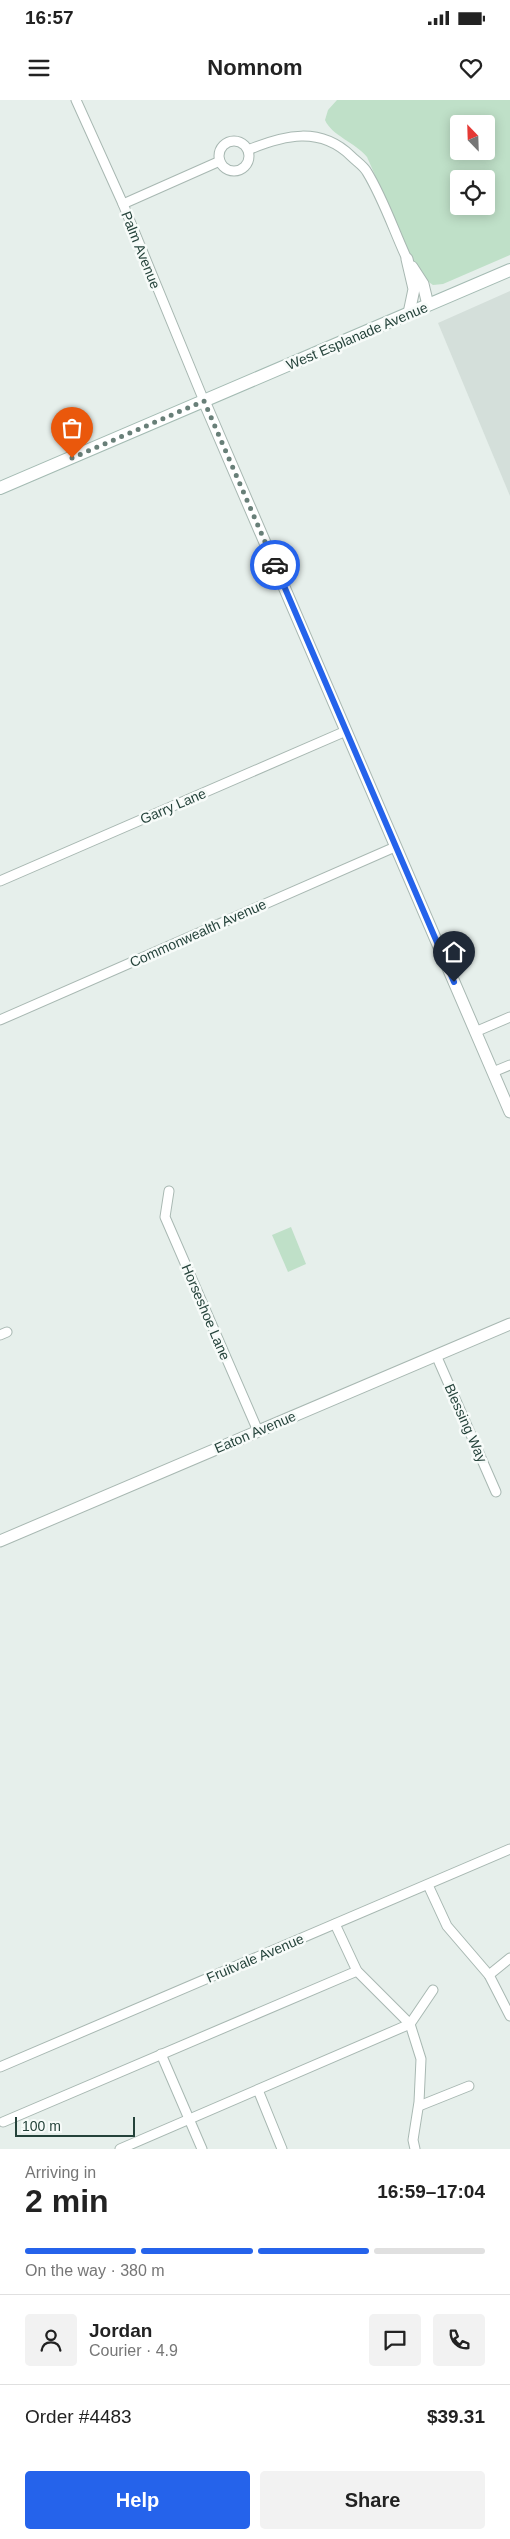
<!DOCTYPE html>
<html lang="en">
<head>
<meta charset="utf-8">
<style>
  body { margin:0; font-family:Arial,sans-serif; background:#f2f2f2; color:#222; height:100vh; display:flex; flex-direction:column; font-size:19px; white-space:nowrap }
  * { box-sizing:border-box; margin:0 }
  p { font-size:16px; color:#767676 }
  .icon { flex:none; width:28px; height:28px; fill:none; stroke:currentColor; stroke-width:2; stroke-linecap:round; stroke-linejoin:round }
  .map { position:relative; height:2049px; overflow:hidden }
  .sheet { display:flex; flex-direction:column; background:#fff; flex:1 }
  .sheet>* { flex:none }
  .needle { width:32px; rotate:337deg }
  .buttons { position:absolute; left:450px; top:15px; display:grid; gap:10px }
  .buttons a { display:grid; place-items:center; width:45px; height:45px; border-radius:5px; background:#fff; box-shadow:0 2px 12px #0003; font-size:25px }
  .scale { position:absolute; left:15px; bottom:12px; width:120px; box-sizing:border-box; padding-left:5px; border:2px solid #24423a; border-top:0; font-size:14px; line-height:18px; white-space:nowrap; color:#24423a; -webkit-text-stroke:4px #f7fbf9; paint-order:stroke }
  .pin { position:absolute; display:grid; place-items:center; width:42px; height:42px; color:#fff; margin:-51px -21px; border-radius:50% 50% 50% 0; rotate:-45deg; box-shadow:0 0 5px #0007 }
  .pin .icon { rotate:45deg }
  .courier { position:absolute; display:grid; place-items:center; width:50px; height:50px; margin:-25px; border:4px solid #2563eb; border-radius:50%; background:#fff; color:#222; box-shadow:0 1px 6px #0007 }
  .summary em { font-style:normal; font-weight:700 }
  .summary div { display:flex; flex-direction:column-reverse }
  .summary { display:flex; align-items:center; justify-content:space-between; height:85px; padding:0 25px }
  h1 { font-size:32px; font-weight:700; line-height:38px }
  .bar { display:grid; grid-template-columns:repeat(4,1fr); gap:8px 5px; align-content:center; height:60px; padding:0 25px }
  .bar i { height:6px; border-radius:4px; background:#e0e0e0 }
  .bar .on { background:#2563eb }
  .bar p { grid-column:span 4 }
  .line { display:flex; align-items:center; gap:12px; padding:0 25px; border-top:1px solid #e0e0e0 }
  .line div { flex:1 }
  .round { display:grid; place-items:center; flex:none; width:52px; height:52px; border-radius:5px; background:#f2f2f2 }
  .action { display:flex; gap:10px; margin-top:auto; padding:10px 25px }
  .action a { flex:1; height:58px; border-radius:5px; background:#2563eb; color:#fff; font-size:20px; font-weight:700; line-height:58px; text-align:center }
  .action a+a { background:#f2f2f2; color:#222 }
  .status { display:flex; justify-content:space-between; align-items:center; height:35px; padding:0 25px; background:#fff; direction:ltr }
  .status svg { height:14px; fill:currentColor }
  header { display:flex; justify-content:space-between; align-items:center; height:65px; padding:0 25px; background:#fff; font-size:22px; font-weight:700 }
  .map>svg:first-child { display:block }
</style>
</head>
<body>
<div class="status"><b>16:57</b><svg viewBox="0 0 49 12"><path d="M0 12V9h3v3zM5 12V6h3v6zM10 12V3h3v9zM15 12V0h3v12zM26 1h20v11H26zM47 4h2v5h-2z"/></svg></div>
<header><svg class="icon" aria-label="menu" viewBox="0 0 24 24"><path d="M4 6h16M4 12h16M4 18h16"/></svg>Nomnom<svg class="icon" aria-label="heart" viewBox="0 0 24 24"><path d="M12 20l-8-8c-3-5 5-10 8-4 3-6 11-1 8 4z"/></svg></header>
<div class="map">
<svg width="510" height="2049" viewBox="0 0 510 2049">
  <rect width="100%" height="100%" fill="#e6efeb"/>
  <polygon fill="#d4dfda" points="510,191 510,396 438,223"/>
  <g fill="#bfe0c8" fill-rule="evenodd">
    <path d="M337 0H510V155L443 184 433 185 419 175 367 57C355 42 332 36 325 20L328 10ZM459 24H486V51H459ZM459 79H486V106H459Z"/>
    <polygon points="291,1127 306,1164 288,1172 272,1135"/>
  </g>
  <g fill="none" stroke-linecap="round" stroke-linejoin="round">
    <defs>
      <g id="minor">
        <polyline points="76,0 123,104 204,301"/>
        <circle cx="234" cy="56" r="15"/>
        <path d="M248 50C284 35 320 26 351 56 356 61 364 66 367 72 383 98 394 131 407 159"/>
        <polyline points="123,104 220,61"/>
        <polyline points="0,781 346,631"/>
        <polyline points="0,920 395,747"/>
        <polyline points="475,932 510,917"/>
        <polyline points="493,972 510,965"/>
        <polyline points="169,1091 165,1117 258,1331"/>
        <polyline points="0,1235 7,1232"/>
        <polyline points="436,1255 496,1392"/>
        <polyline points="428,1785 447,1826 489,1875 510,1916"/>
        <polyline points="335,1824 357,1871 410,1924 421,1959 419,2002 413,2040 415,2049"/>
        <polyline points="489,1875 510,1858"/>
        <polyline points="161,1954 202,2049"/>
        <polyline points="0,1967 510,1749"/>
        <polyline points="258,1990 282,2049"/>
        <polyline points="419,2006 469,1986"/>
        <polyline points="3,2022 357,1871"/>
        <polyline points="120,2049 410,1924 433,1890"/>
      </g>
      <g id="tertiary">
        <polyline points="407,159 414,189 409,213"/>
        <polyline points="412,167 423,184 428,205"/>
        <polyline points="204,301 510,1012"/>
        <polyline points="0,1441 510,1224"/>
      </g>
      <polyline id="secondary" points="0,388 510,170"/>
    </defs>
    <use href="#minor" stroke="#a8b8b2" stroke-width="11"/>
    <use href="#tertiary" stroke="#a8b8b2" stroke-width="13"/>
    <use href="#secondary" stroke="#a4bbb3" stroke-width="14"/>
    <use href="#minor" stroke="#fff" stroke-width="9"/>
    <use href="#tertiary" stroke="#fff" stroke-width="11"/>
    <use href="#secondary" stroke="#fff" stroke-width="12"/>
  </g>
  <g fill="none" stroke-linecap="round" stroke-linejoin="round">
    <polyline stroke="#687f78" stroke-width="5" stroke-dasharray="0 9" points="72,358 204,301 275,465"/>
    <polyline stroke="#2563eb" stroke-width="6" points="275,465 454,882"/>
  </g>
  <g text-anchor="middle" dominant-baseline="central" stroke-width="5" stroke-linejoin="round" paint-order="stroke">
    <g font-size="14" fill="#24423a" stroke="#f7fbf9">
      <text transform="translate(141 150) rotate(68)">Palm Avenue</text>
      <text transform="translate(357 236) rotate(-23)">West Esplanade Avenue</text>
      <text transform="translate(173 706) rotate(-23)">Garry Lane</text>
      <text transform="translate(198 833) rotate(-24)">Commonwealth Avenue</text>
      <text transform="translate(206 1212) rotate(67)">Horseshoe Lane</text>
      <text transform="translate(466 1323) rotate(66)">Blessing Way</text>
      <text transform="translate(255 1332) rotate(-23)">Eaton Avenue</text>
      <text transform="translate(255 1858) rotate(-23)">Fruitvale Avenue</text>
    </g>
  </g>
</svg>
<div class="buttons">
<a><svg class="needle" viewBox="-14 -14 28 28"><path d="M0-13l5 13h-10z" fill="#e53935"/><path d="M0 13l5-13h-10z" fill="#767676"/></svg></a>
<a><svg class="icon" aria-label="locate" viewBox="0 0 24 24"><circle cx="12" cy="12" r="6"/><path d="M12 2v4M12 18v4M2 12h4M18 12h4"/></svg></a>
</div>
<div class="scale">100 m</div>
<div class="pin" style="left:72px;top:358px;background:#ea580c"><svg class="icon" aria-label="bag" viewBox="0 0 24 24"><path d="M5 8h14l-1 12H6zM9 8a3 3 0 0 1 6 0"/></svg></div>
<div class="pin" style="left:454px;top:882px;background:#1f2937"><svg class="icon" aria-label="home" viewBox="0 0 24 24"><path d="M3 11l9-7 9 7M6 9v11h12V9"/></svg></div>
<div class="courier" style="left:275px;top:465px"><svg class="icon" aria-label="car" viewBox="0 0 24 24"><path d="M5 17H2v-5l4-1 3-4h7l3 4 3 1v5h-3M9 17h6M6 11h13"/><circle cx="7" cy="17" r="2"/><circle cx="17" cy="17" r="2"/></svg></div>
</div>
<section class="sheet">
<div class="summary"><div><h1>2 min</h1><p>Arriving in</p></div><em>16:59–17:04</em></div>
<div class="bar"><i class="on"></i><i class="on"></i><i class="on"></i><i></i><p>On the way · 380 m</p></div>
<div class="line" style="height:90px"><a class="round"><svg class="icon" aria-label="person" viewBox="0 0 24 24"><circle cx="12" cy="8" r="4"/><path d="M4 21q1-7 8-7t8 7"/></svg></a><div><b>Jordan</b><p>Courier · 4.9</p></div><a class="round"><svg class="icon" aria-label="chat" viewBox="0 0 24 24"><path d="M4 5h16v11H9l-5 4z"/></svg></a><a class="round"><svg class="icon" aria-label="phone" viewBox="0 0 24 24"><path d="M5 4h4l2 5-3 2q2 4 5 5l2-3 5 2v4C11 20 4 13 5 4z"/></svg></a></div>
<div class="line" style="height:65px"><div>Order #4483</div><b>$39.31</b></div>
<div class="action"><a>Help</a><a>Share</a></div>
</section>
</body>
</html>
